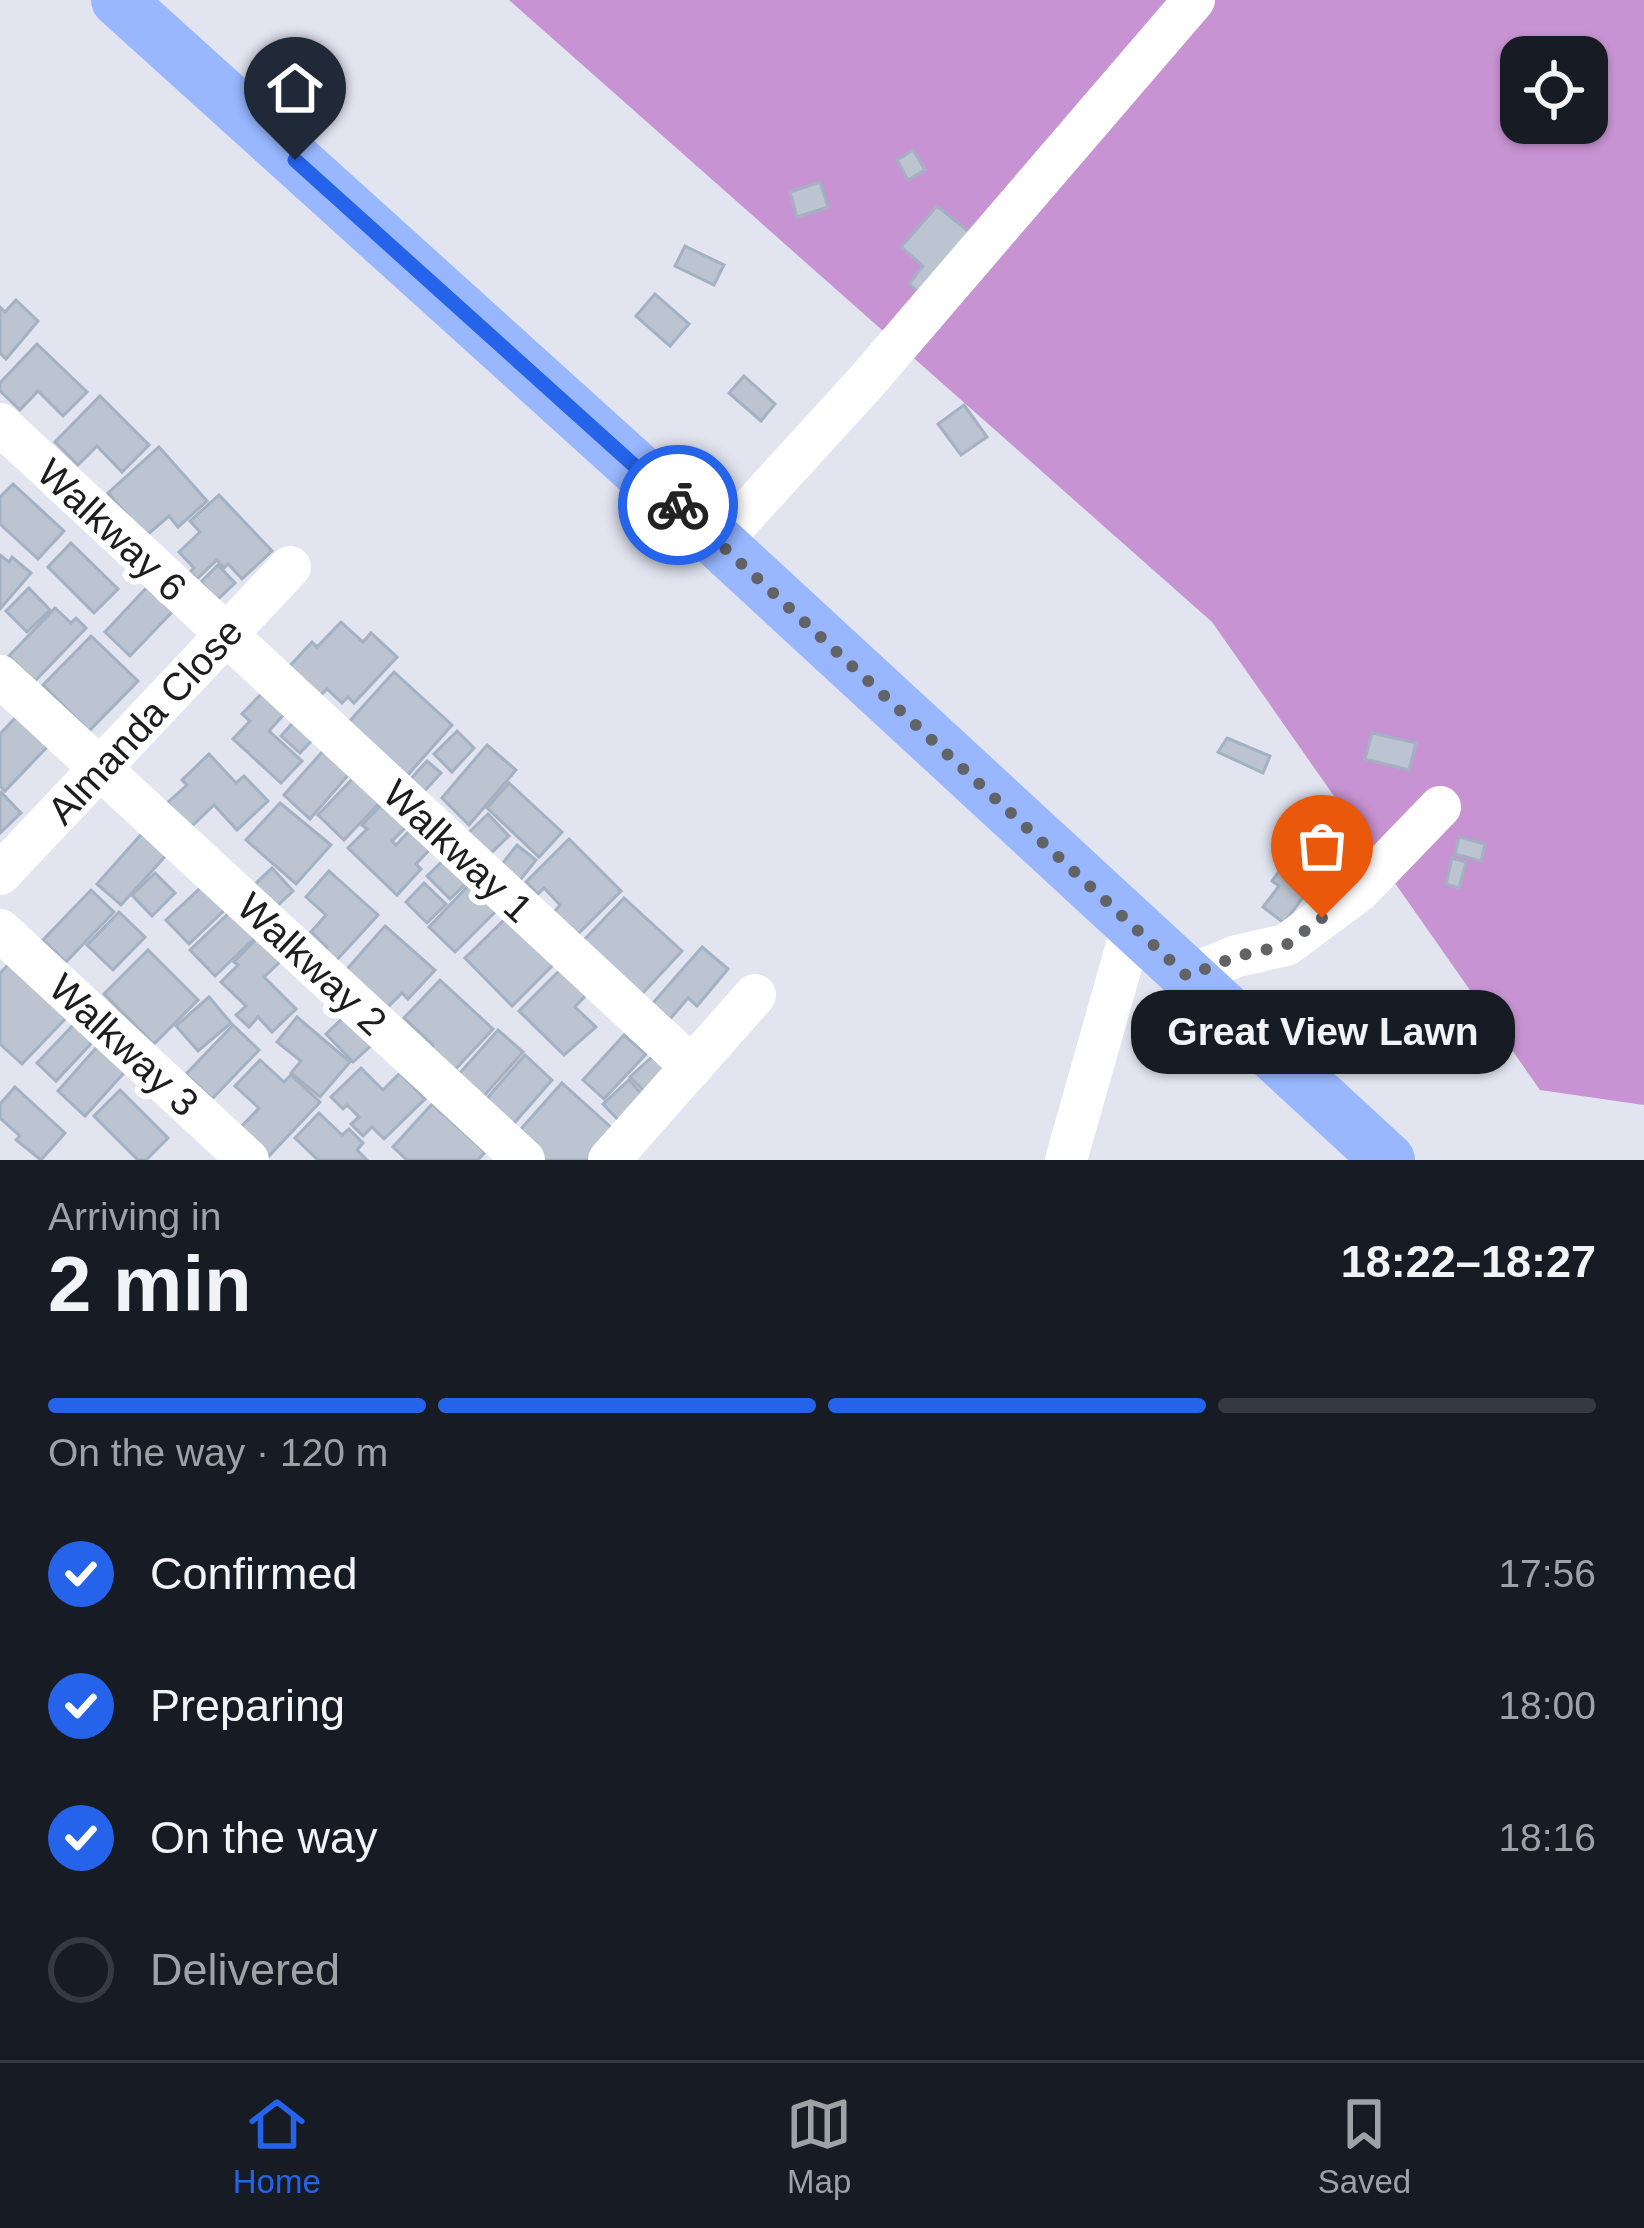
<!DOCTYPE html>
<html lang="en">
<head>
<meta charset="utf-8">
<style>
  body { margin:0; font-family:Helvetica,sans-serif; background:#242831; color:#f1f3f6; height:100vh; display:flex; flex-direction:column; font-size:45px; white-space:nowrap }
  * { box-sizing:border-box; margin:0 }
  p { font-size:39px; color:#9ea1a6 }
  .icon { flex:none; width:66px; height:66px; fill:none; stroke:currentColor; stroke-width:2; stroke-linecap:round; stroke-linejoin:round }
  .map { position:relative; height:1160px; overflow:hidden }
  .drawer { display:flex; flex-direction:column; background:#171b24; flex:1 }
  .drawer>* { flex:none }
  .buttons { position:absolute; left:1500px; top:36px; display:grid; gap:24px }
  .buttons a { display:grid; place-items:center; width:108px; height:108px; border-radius:24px; background:#171b24; box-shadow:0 3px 9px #0004; font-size:60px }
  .pin { position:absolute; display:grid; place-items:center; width:102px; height:102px; color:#fff; margin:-123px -51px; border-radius:50% 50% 50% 0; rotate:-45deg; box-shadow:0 0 12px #0007 }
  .pin .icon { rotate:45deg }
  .courier { position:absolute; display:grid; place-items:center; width:120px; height:120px; margin:-60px; border:9px solid #2563eb; border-radius:50%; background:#fff; color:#222; box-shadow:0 3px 15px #0007 }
  .bubble { position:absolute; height:84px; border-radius:36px; background:#171b24; box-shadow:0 3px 9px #0004; font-size:39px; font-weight:700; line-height:84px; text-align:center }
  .head em { font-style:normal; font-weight:700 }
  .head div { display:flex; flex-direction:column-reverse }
  .head { display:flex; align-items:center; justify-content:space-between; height:204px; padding:0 48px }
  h1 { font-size:78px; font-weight:700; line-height:90px }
  .bar { display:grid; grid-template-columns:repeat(4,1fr); gap:18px 12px; align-content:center; height:144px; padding:0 48px }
  .bar i { height:15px; border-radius:9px; background:#363941 }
  .bar .active { background:#2563eb }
  .bar p { grid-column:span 4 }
  ol { padding:0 48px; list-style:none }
  li { display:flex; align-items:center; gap:36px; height:132px }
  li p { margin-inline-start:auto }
  li .icon { padding:12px; border-radius:50%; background:#2563eb; color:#fff; stroke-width:4 }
  li:last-child { color:#9ea1a6 }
  li i { width:66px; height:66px; border:6px solid #363941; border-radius:50% }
  .tab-bar { display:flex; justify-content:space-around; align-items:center; height:168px; border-top:3px solid #363941; background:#171b24; font-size:33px; color:#9ea1a6 }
  .tab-bar a { display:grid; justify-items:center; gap:6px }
  .tab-bar .active { color:#2563eb }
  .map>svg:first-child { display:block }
</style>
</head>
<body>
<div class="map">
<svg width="1644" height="1160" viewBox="0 0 1644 1160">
  <rect width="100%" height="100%" fill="#e2e5f0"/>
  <path fill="#c893d3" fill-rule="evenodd" d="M509 0H1644V1105L1540 1090 1212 622ZM1521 57H1587V123H1521Z"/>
  <g fill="#bbc4d0" stroke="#a3b1c3" stroke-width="3">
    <polygon points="913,150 925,170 908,180 897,160"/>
    <polygon points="820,182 828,207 797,217 790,192"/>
    <polygon points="937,206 974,236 923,296 909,284 923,266 901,247"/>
    <polygon points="685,246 724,265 714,285 675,266"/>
    <polygon points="655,294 689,324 670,346 636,316"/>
    <polygon points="16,300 38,321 6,359 0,353 0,307 5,312"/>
    <polygon points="37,344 87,392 63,416 38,391 20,410 0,391 0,383"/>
    <polygon points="744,376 775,404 761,421 729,393"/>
    <polygon points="100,396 149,445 122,472 97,446 78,465 55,442"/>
    <polygon points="964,405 987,437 961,455 938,424"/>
    <polygon points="159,447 207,501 178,527 169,516 146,536 108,493"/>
    <polygon points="13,484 64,531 38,559 0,524 0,497"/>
    <polygon points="219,495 272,551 242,579 228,564 224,568 217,560 197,579 190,572 194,568 179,552 200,532 190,521"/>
    <polygon points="71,543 118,589 94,613 48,567"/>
    <polygon points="0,555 9,562 12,557 31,573 0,609"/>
    <polygon points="218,565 235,583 217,600 201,582"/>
    <polygon points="148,586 174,610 130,656 105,632"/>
    <polygon points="29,588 50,610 27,632 6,611"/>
    <polygon points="55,608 71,623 76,618 86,628 35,681 9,656"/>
    <polygon points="341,622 363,642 371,633 397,657 354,703 348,697 342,703 327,689 319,697 288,668 312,642 317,647"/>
    <polygon points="91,636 138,681 89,731 43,685"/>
    <polygon points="394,672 452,725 406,777 347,724"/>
    <polygon points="264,691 286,712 269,731 302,761 281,783 233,739 250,721 242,714"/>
    <polygon points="301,714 320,732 300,753 281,736"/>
    <polygon points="17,716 49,745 5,791 0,786 0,734"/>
    <polygon points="457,731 474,748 452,772 434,754"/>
    <polygon points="1372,733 1416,743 1409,770 1365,759"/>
    <polygon points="1227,738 1270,756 1263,773 1218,752"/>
    <polygon points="330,743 356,766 310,819 284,795"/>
    <polygon points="487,745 516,770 469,825 442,798"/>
    <polygon points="209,754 236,783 244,776 268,801 237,830 214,805 191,827 167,803 187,785 182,780"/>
    <polygon points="427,761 441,773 420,796 406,784"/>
    <polygon points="357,774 383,799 344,840 318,815"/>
    <polygon points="509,783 562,832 539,857 487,808"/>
    <polygon points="1,792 21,813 0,833 0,793"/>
    <polygon points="384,802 408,825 392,841 396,845 412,828 432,847 416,864 421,869 397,895 348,848 367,829 362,825"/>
    <polygon points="280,803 331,845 296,884 246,840"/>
    <polygon points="488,814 509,836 486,858 465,836"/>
    <polygon points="146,829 170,851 121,905 97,884"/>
    <polygon points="1459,837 1485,844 1481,861 1455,854"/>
    <polygon points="569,839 621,891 578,934 554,912 560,905 544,888 538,894 526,882"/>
    <polygon points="517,845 536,860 514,888 495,873"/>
    <polygon points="453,851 475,875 450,899 427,876"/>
    <polygon points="1452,858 1466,862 1459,888 1446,884"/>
    <polygon points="1297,862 1318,877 1284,923 1263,907 1279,886 1272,881 1283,866 1290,871"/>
    <polygon points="272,868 293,891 272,911 250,889"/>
    <polygon points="329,871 378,915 335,962 323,951 327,947 311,932 326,915 306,897"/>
    <polygon points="155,873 175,893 152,916 132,895"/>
    <polygon points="210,879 232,903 189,944 166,920"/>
    <polygon points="424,883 446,904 427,923 406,902"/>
    <polygon points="469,885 496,911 455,952 429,927"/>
    <polygon points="91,890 114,912 66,962 43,940"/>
    <polygon points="624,898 682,951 642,994 584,940"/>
    <polygon points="232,910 257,936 215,976 190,950"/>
    <polygon points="119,912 145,937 113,970 87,945"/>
    <polygon points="507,917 554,964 512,1006 465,958"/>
    <polygon points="385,926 435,970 408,999 402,993 381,1014 340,977"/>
    <polygon points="257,938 281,961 264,977 296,1009 272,1032 258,1017 249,1027 236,1015 246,1006 221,982 238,965 234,962"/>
    <polygon points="702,947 728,969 697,1006 688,998 670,1019 652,1004"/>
    <polygon points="148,950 198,1000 154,1044 104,994"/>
    <polygon points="11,962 68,1016 22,1064 0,1044 0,973"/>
    <polygon points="563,967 589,992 575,1007 596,1027 564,1055 519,1011"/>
    <polygon points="440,980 493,1029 451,1074 427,1052 433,1045 404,1018"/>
    <polygon points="209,997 231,1023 198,1051 176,1026"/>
    <polygon points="1476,1010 1483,1029 1467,1035 1459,1017"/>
    <polygon points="346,1015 374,1043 353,1062 326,1034"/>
    <polygon points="297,1017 350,1062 320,1097 291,1073 301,1061 277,1042"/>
    <polygon points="80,1018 99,1035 56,1081 37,1063"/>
    <polygon points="233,1025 259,1050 212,1099 186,1074"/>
    <polygon points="498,1030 523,1052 483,1097 458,1075"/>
    <polygon points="624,1035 646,1054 604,1099 583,1080"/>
    <polygon points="103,1040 131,1065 85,1116 58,1091"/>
    <polygon points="525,1055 552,1080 509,1129 482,1104"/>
    <polygon points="654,1055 673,1075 650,1097 630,1077"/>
    <polygon points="260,1060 284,1082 291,1075 320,1102 268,1157 239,1129 259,1108 235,1086"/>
    <polygon points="361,1068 383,1090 400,1073 425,1099 384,1139 372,1127 363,1136 351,1124 359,1117 347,1105 343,1109 331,1097"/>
    <polygon points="629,1080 649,1102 623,1125 603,1104"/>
    <polygon points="562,1083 614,1130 587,1160 537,1160 513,1138"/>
    <polygon points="15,1087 65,1133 41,1160 16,1140 20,1136 0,1118 0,1104"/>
    <polygon points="120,1090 168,1138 146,1160 138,1160 94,1116"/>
    <polygon points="432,1104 485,1152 478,1160 407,1160 393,1147"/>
    <polygon points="319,1113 342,1135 349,1129 363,1143 357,1150 367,1160 318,1160 295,1138"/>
  </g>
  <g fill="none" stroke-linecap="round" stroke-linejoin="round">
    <g stroke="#fff" stroke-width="42">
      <polyline points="0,424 692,1067"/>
      <polyline points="719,543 866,382 1194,0"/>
      <polyline points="0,676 524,1160"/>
      <polyline points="0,874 290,567"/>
      <polyline points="0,930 248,1160"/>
      <polyline points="1187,976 1237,956 1286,945 1359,891 1440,807"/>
      <polyline points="609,1160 755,995"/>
      <polyline points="1066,1160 1133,924"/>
    </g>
    <polyline stroke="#98b7ff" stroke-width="54" points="118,0 719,543 1388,1160"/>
  </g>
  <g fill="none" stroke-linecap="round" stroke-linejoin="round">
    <polyline stroke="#626367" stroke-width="12" stroke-dasharray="0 21.6" points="678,505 1187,976 1238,956 1286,945 1322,918"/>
    <polyline stroke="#2563eb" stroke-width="15" points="295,160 678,505"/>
  </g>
  <g text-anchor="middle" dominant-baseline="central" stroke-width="12" stroke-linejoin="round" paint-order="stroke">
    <g font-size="39" fill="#1d1d1d" stroke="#fff">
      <text transform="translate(112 530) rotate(43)">Walkway 6</text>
      <text transform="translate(145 721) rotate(-47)">Almanda Close</text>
      <text transform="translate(458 851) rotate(43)">Walkway 1</text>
      <text transform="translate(312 964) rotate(43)">Walkway 2</text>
      <text transform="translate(124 1045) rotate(43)">Walkway 3</text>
    </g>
  </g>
</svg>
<div class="buttons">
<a><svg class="icon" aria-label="locate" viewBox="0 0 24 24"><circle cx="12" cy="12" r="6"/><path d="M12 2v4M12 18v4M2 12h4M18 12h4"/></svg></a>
</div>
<div class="pin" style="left:1322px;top:918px;background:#ea580c"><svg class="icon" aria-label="bag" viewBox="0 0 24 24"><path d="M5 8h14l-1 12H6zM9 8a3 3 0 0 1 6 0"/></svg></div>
<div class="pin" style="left:295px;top:160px;background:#1f2937"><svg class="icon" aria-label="home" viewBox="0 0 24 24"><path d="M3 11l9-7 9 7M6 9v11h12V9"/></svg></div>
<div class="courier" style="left:678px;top:505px"><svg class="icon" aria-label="bike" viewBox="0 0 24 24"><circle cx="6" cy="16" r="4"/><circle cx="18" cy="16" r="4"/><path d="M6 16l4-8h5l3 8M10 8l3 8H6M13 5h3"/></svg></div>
<div class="bubble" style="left:1131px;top:990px;width:384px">Great View Lawn</div>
</div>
<section class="drawer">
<div class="head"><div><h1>2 min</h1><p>Arriving in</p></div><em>18:22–18:27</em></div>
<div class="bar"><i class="active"></i><i class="active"></i><i class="active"></i><i></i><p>On the way · 120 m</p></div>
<ol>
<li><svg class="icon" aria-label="check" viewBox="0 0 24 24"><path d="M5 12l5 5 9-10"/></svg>Confirmed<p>17:56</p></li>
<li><svg class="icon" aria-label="check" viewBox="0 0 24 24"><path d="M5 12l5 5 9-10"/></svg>Preparing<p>18:00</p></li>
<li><svg class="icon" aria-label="check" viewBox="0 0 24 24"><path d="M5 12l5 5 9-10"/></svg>On the way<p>18:16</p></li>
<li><i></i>Delivered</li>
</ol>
</section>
<nav class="tab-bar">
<a class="active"><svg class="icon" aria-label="home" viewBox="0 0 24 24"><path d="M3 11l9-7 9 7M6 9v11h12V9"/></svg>Home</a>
<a><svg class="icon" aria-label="map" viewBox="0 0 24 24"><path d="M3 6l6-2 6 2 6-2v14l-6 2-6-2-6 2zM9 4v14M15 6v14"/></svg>Map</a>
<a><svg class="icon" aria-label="saved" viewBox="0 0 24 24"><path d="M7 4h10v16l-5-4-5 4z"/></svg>Saved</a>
</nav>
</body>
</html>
